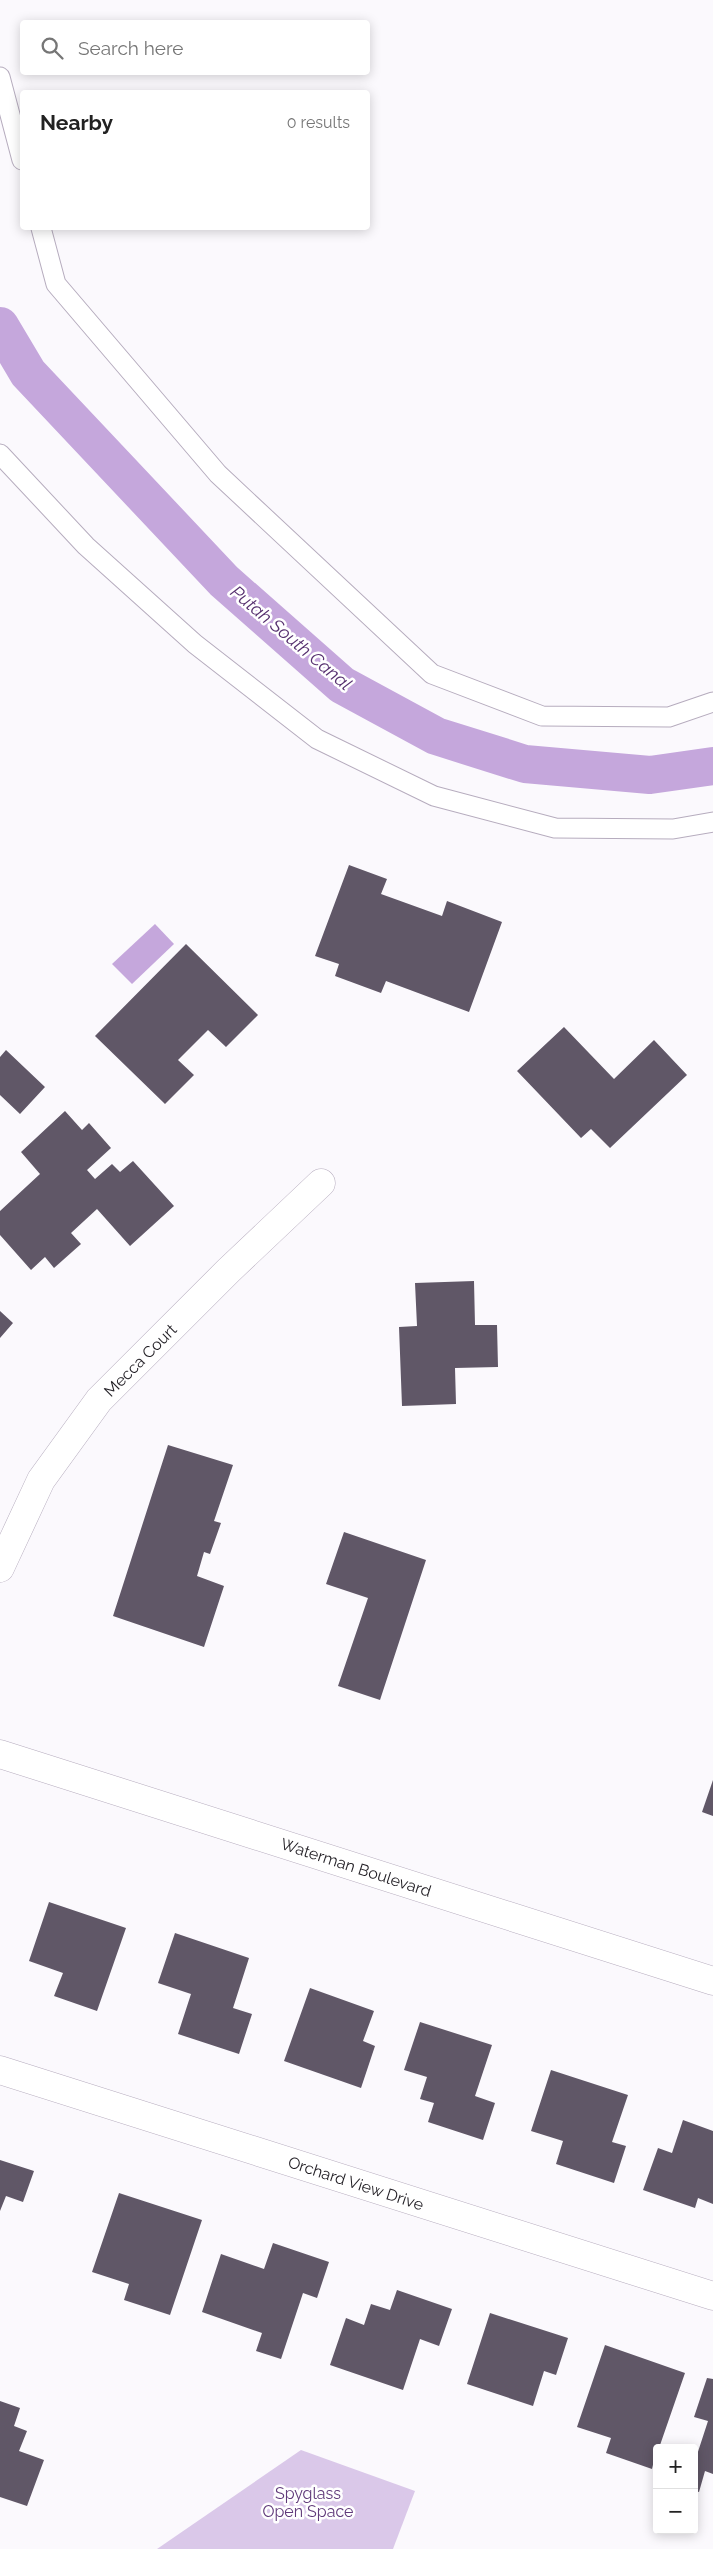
<!DOCTYPE html>
<html lang="en">
<head>
<meta charset="utf-8">
<style>
	body { margin:0; font-family:Raleway,sans-serif; background:#f6f6f6; color:#222 }
	.controls { position:absolute; right:15px; bottom:15px; display:grid; overflow:hidden; border-radius:5px; box-shadow:0 2px 12px #0003 }
	.controls button { width:45px; height:45px; display:grid; place-items:center; padding:0; border:0; border-bottom:1px solid #e0e0e0; background:#fff; color:#222; font:25px sans-serif }
	.list { margin:0; padding:0; list-style:none }
	h2 { display:flex; justify-content:space-between; align-items:center; height:65px; margin:0; padding:0 20px; font-size:21px }
	h2 small { font-size:16px; font-weight:400; color:#767676 }
	.icon { flex:none; width:28px; height:28px; fill:none; stroke:currentColor; stroke-width:2; stroke-linecap:round; stroke-linejoin:round }
	.map { position:relative; flex:none; width:713px; height:2549px; overflow:hidden }
	.search { position:absolute; background:#fff; box-shadow:0 2px 12px #0003; left:20px; top:20px; width:350px; height:55px; display:flex; align-items:center; gap:12px; box-sizing:border-box; padding:0 18px; border-radius:5px; color:#767676; font-size:19px }
	.panel { position:absolute; background:#fff; box-shadow:0 2px 12px #0003; left:20px; top:90px; width:350px; height:140px; border-radius:5px }
	.map>svg:first-child { display:block }
</style>
</head>
<body>
<div class="map">
<svg width="713" height="2549" viewBox="0 0 713 2549">
	<rect width="100%" height="100%" fill="#fbf9fd"/>
	<path fill="#dac8e9" d="M301,2450l114,41 -22,58h-236z"/>
	<path fill="#c5a7dc" d="M155,924l19,20 -42,40 -20,-20z"/>
	<g fill="none" stroke-linecap="round" stroke-linejoin="round">
		<path stroke="#c5a7dc" stroke-width="38" d="M0,326l28,47 196,208 118,104 94,51 89,28 125,11 63,-9"/>
	</g>
	<path fill="#605767" d="M349,865l38,14 -6,15 61,22 5,-15 55,21 -33,90 -83,-31 -5,12 -46,-17 4,-12 -24,-8z
		M186,944l72,71 -32,32 -18,-17 -30,30 16,15 -29,29 -70,-68z
		M564,1027l50,52 40,-39 33,35 -77,73 -19,-19 -10,9 -64,-67z
		M6,1050l39,37 -25,27 -20,-19v-38z
		M65,1111l17,19 7,-7 22,25 -24,22 8,9 17,-15 8,8 13,-11 41,45 -44,40 -33,-37 -26,24 10,11 -27,24 -9,-11 -14,13 -31,-35v-24l40,-37 -19,-22z
		M474,1281l1,44h22l1,42 -43,1 1,36 -54,2 -3,-79 18,-1 -2,-43z
		M0,1311l13,12 -13,15z
		M168,1445l65,20 -19,56 7,2 -11,31 -6,-2 -7,24 27,10 -20,61 -91,-31z
		M344,1532l82,28 -46,140 -42,-14 30,-88 -42,-14z
		M713,1780v36l-11,-4z
		M49,1902l77,26 -29,83 -43,-15 9,-23 -34,-12z
		M175,1933l74,25 -16,50 19,6 -13,40 -61,-20 13,-40 -33,-11z
		M310,1988l64,23 -11,30 12,5 -14,42 -77,-27z
		M420,2022l72,23 -17,51 20,7 -12,37 -55,-18 6,-19 -14,-4 7,-22 -23,-7z
		M551,2070l77,25 -16,47 14,4 -12,37 -58,-19 7,-23 -32,-10z
		M683,2120l30,11v73l-15,-6 -3,10 -52,-18 15,-42 14,5z
		M0,2160l34,11 -11,31 -17,-6 -6,15z
		M119,2193l83,27 -32,95 -46,-15 5,-16 -37,-12z
		M273,2243l56,19 -12,36 -14,-5 -22,66 -25,-8 6,-18 -60,-21 19,-58 43,15z
		M397,2290l55,19 -13,37 -19,-7 -17,51 -73,-25 16,-47 18,7 7,-21 19,6z
		M490,2313l78,25 -12,37 -12,-4 -11,35 -66,-22z
		M605,2345l80,28 -26,75h-2l-5,21 -46,-16 5,-15 -34,-11z
		M707,2378l6,1v95l-8,-3 -6,21 -5,-1v-27l14,-43 -14,-4z
		M0,2401l20,7 -6,18 13,5 -8,20 25,9 -17,46 -27,-9z"/>
	<g fill="none" stroke-linecap="round" stroke-linejoin="round">
		<defs>
			<path id="service" d="M0,77l22,83
				M41,228l15,56 162,190 214,200 110,42 127,1 44,-15
				M0,454l86,92 109,98 122,95 117,57 121,32 118,1 40,-7"/>
			<path id="minor" d="M0,1568l41,-88 58,-80 129,-129 93,-88
				M0,2070l713,226"/>
			<path id="secondary" d="M0,1754l713,227"/>
		</defs>
		<use href="#service" stroke="#b6acbe" stroke-width="21"/>
		<use href="#minor" stroke="#b6acbe" stroke-width="29"/>
		<use href="#secondary" stroke="#b6acbe" stroke-width="29"/>
		<use href="#service" stroke="#fff" stroke-width="19"/>
		<use href="#minor" stroke="#fff" stroke-width="28"/>
		<use href="#secondary" stroke="#fff" stroke-width="28"/>
	</g>
	<g text-anchor="middle" stroke-width="5" stroke-linejoin="round" paint-order="stroke">
		<g font-size="16" fill="#201d23" stroke="#fff">
			<text transform="translate(140 1360) rotate(-45)" y="6">Mecca Court</text>
			<text transform="translate(356 1867) rotate(18)" y="6">Waterman Boulevard</text>
			<text transform="translate(356 2183) rotate(18)" y="6">Orchard View Drive</text>
		</g>
		<g font-size="16" fill="#603a7a" stroke="#fff">
			<text x="308" y="2499">Spyglass<tspan x="308" dy="18">Open Space</tspan></text>
		</g>
		<g font-size="18" font-style="italic" fill="#56306f" stroke="#fff">
			<text transform="translate(291 638) rotate(40)" y="6">Putah South Canal</text>
		</g>
	</g>
</svg>
<div class="controls">
<button>+</button>
<button>−</button>
</div>
<div class="search"><svg class="icon" aria-label="search" viewBox="0 0 24 24"><circle cx="10" cy="10" r="6"/><path d="M15 15l6 6"/></svg>Search here</div>
<section class="panel">
<h2>Nearby<small>0 results</small></h2>
<ul class="list">
</ul>
</section>
</div>
</body>
</html>
